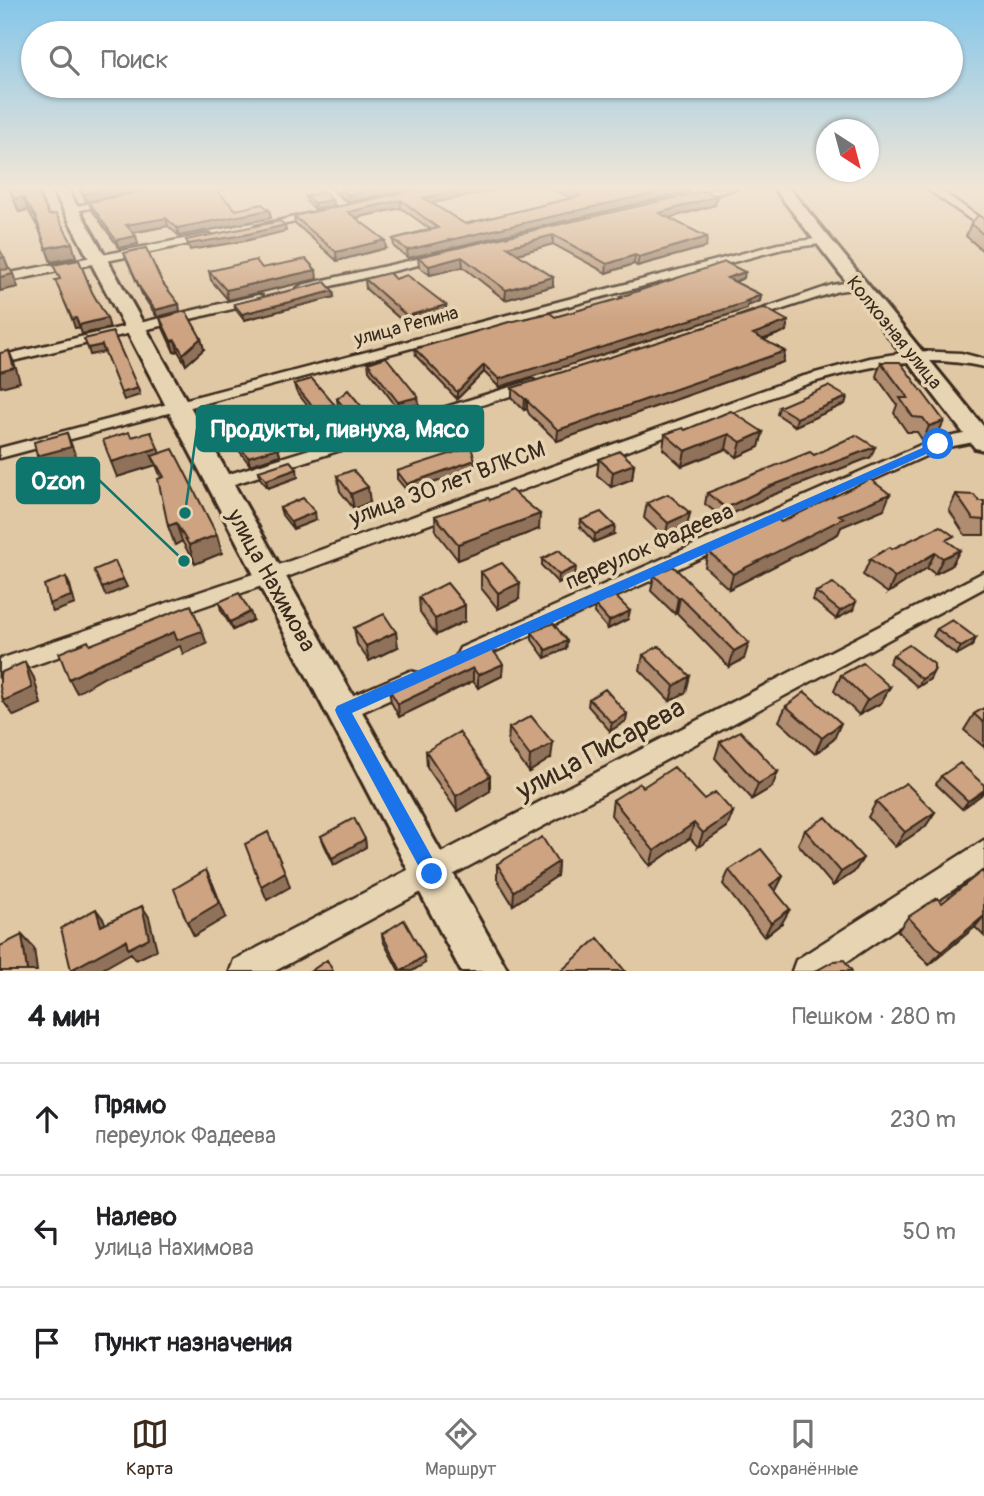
<!DOCTYPE html>
<html lang="ru">
<head>
<meta charset="utf-8">
<style>
	body { margin:0; font-family:Pangolin,sans-serif; background:#f6f6f6; color:#202124 }
	.compass { position:absolute; left:816px; top:119px; width:63px; height:63px; border-radius:50%; background:#fff; box-shadow:0 2px 5px #0004; rotate:144deg }
	.stop { position:absolute; width:21px; height:21px; margin:-16px; border:5px solid #1a73e8; border-radius:50%; background:#fff }
	.stop.end { background:#1a73e8; border-color:#fff; box-shadow:0 2px 7px #0008 }
	.list { margin:0; padding:0; list-style:none }
	h2 { display:flex; justify-content:space-between; align-items:center; height:91px; margin:0; padding:0 28px; font-size:30px }
	h2 small { font-size:23px; font-weight:400; color:#757577 }
	.list li { display:grid; grid-template-columns:46px 1fr auto; gap:21px; align-items:center; box-sizing:border-box; height:112px; padding:0 28px; border-top:2px solid #e0e0e0 }
	.list b { display:block; font-size:26px; white-space:nowrap }
	.list p { margin:0; font-size:23px; white-space:nowrap; color:#757577 }
	.list em { font-size:23px; font-style:normal; color:#757577 }
	.icon { flex:none; width:38px; height:38px; fill:none; stroke:currentColor; stroke-width:2; stroke-linecap:round; stroke-linejoin:round }
	.map { position:relative; flex:none; width:984px; height:971px; overflow:hidden }
	.search { position:absolute; background:#fff; box-shadow:0 2px 5px #0004; left:21px; right:21px; top:21px; height:77px; display:flex; align-items:center; gap:18px; box-sizing:border-box; padding:0 24px; border-radius:38px; color:#757577; font-size:26px }
	.sheet { height:427px; background:#fff }
	nav { display:flex; justify-content:space-around; align-items:center; box-sizing:border-box; height:98px; border-top:2px solid #e0e0e0; background:#fff; font-size:19px; color:#757577 }
	nav a { display:grid; justify-items:center; gap:4px }
	nav .on { color:#3b2a1e }
	.map>svg:first-child { display:block }
</style>
</head>
<body>
<div class="map">
<svg width="984" height="971" viewBox="0 0 984 971">
	<rect width="100%" height="100%" fill="#e1c8a5"/>
	<filter id="ink" filterUnits="userSpaceOnUse"><feTurbulence type="fractalNoise" baseFrequency=".0143" numOctaves="2"/><feDisplacementMap in="SourceGraphic" scale="14" xChannelSelector="R" yChannelSelector="G"/><feConvolveMatrix kernelMatrix="1 2 1 2 8 2 1 2 1" color-interpolation-filters="sRGB"/></filter>
	<g filter="url(#ink)">
		<g fill="none" stroke-linecap="round" stroke-linejoin="round">
			<defs>
				<path id="street" d="M318,188h11l23,21 -9,2z
					M719,188h18l-49,14 -5,-3z
					M926,188h12l46,33v8z
					M111,198l4,1v4l-45,9 -5,-3z
					M316,212l5,3 -1,2 -59,12 -5,-3z
					M209,234l6,3 -2,2 -213,44v-8z
					M823,238l6,3 -2,2 -45,6 -782,209v-10l778,-204z
					M439,254l4,1v4l-141,34 -6,-4 6,-4z
					M857,281l4,1v6l-23,3 -92,30 -7,-4 93,-32z
					M258,295l4,1v6l-262,62v-8z
					M915,351l46,2 23,6v8c-62,-14 -117,-1 -177,17l-531,197 -276,96v-18l262,-88 535,-193 73,-20z
					M533,380l7,4 -2,3 -313,100h-12l-3,-4 3,-4z
					M979,431l5,1v8l-41,8 -467,212 -8,3 -8,-3 -3,-6 3,-6 472,-208z
					M984,572v16l-709,383h-45l4,-11z
					M410,671l8,2 3,7 -3,7 -67,30 -8,3 -8,-3 -4,-7 4,-7z
					M984,840v29l-151,102h-41l4,-11z"/>
				<path id="secondary" d="M52,188h15l441,783h-47z
					M774,188h15l195,239v23l-9,-2z"/>
			</defs>
			<use href="#street" stroke="#3b2a1e" stroke-width="5"/>
			<use href="#secondary" stroke="#3b2a1e" stroke-width="6"/>
			<use href="#street" fill="#e6d4b2" fill-rule="evenodd"/>
			<use href="#secondary" fill="#e6d4b2" fill-rule="evenodd"/>
		</g>
		<path fill="#b08c6f" stroke="#3b2a1e" stroke-width="2" d="M9,188h27l13,27 27,42 -25,5 -12,-33 -11,-19 -9,2z
			M78,188h72l-63,14z
			M228,188l-12,3 20,19h33l2,8 -92,18 -11,-10 -35,7 5,11 -19,4 -27,-38 -3,-8z
			M339,188h76l-66,14 -9,-7z
			M424,188l8,15 33,21 106,-26 -20,-10h137v4l-280,66 -14,-11 -1,-8 37,-10 -29,-21 -45,10 30,30 -49,13 -42,-38 -1,-7z
			M306,196l26,4 1,5 -18,4 -8,-7z
			M717,196l-2,9 -45,13 36,29 -69,19 -3,-2 -28,9 -53,-29 -36,10 36,32 -48,14 -42,-33 -33,8 -11,-8 -1,-10z
			M984,219v33l-18,-16 5,-12z
			M124,253l38,29 18,29 -23,6 -15,-23z
			M262,268l55,11 -89,21 -17,-20 -2,-9z
			M744,278l-10,4 27,13 -1,6 -13,5v3l-248,78 -15,-15 -27,27 -41,-43 -1,-7 140,-32 65,-18v-2z
			M365,279l81,36 -38,11 -42,-37z
			M333,291l1,6 -90,23 -8,-10 -2,-6z
			M160,318l44,31 -18,16 -8,-14 -4,1 -11,-24z
			M786,331l-23,9 22,11 -2,11 -226,79 -28,-27 -2,-5 -3,1 -12,-12v-10z
			M881,362l56,74 -14,5 -6,-9h-10l-13,-19 3,-8 -21,-29z
			M368,363l51,41 -20,6 -30,-40z
			M294,384l40,20 1,7 -18,7 -21,-27z
			M847,397l-2,7 -50,22 -18,-12 2,-7z
			M337,399l35,20 1,7 -15,5 -20,-25z
			M420,420l27,12 -19,6 -8,-11z
			M685,430l78,2 -4,15 -22,10 -11,-8 -44,17 -19,-17 2,-15z
			M386,435l1,8 -15,6 -4,-5 -1,-8z
			M131,437l28,16 63,100 -27,11 -13,-23 -7,4 -14,-67 -5,-13 -39,12z
			M236,442l42,6 2,7 -30,10 -12,-16z
			M814,455l57,2 -106,41 -42,20 -18,-14 2,-11z
			M599,459l35,5 -2,15 -21,8 -14,-12z
			M475,468l-67,24 -11,-13v-8z
			M259,471l39,6 -30,11 -8,-10z
			M337,476l33,26 -16,7 -14,-18z
			M956,494l23,7h5v34h-19l-16,-25z
			M490,500l49,29 -81,31 -22,-28 -1,-16z
			M647,503l43,10 -4,16 -21,9 -21,-20z
			M280,508l36,12 -23,9 -11,-14z
			M884,509l-43,18 -3,7 -109,55 -24,-22 3,-16 73,-29z
			M581,520l33,14 -20,8 -14,-15z
			M950,543l10,7 -9,16 -16,8 -8,-6 -39,25 -25,-18 7,-16 22,-10z
			M542,559l33,16 -17,8 -16,-17z
			M673,566l71,93 -15,8 -52,-54 -2,1 -24,-23 3,-16z
			M481,572l38,27 -21,10 -17,-21z
			M816,592l37,18 -17,9 -23,-19z
			M419,597l46,8v16l-29,14 -16,-23z
			M219,602l31,10 3,8 -20,10 -12,-20z
			M595,605l33,14 -20,10 -14,-16z
			M354,628l44,19 -29,14 -12,-17z
			M937,629l39,9 -4,8 -16,9 -23,-19z
			M532,632l35,9 -1,8 -21,9 -13,-18z
			M489,645l13,31 -24,12 -5,-7 -74,36 -8,-15 -2,-13z
			M643,655l43,37 -16,9 -30,-31z
			M893,655l37,24 -12,8 -29,-24z
			M841,675l49,12 -9,16 -22,12 -25,-24z
			M589,699l38,15 -1,7 -16,10 -22,-25z
			M786,706l48,33 -19,15 -36,-33z
			M984,708v39l-20,-17 10,-16z
			M509,728l42,30 -22,14 -21,-28z
			M720,742l52,45 -20,12 -37,-41z
			M426,751l64,40 -33,20 -30,-44z
			M941,776l43,9v7l-3,3 -19,14 -26,-25z
			M643,787l61,12 29,13 -6,15 -29,20 -8,-9 -40,28 -39,-51 2,-15z
			M876,802l59,10 -10,15 -30,20 -27,-30z
			M805,830l58,28 -9,14 -21,14 -35,-42z
			M321,836l44,3 1,8 -32,18 -10,-21z
			M558,862l-1,14 -44,29 -16,-26v-15z
			M729,870l54,6 -8,15 7,32 -18,14 -41,-53z
			M984,874v62l-9,-9 -46,38 -31,-34 10,-14 34,-14z
			M382,934l43,29 -13,8h-13l-16,-30z"/>
		<path fill="#90725a" stroke="#3b2a1e" stroke-width="2" d="M112,188h38l-63,14 -3,-8z
			M380,188h35l-66,14 -1,-7z
			M469,188h37l-83,17v-7z
			M675,188h13v4l-280,66 -1,-8z
			M717,196l-2,9 -57,16 1,-8z
			M23,197l5,13 -9,2 -5,-13z
			M332,200l1,5 -18,4 -1,-6z
			M401,200v8l-52,11 -1,-7z
			M269,210l2,8 -92,18 -2,-8z
			M166,218l2,8 -39,7 -3,-8z
			M285,225l1,6 -41,10 -55,9 -2,-6z
			M553,235v9l-46,13v-10z
			M136,236l2,8 -19,4 -3,-8z
			M707,237l-1,10 -69,19 2,-9z
			M385,240l1,8 -49,13 -1,-9z
			M72,243l4,14 -25,5 -5,-14z
			M635,255l-1,9 -28,9 1,-9z
			M4,257l5,13 -9,3v-15z
			M462,257l1,10 -33,8 -1,-9z
			M316,270l1,9 -89,21 -2,-10z
			M745,272l-1,6 -18,7 1,-7z
			M13,274l5,13 -18,4v-14z
			M553,277v9l-48,14 1,-10z
			M333,291l1,6 -90,23 -2,-6z
			M761,295l-1,6 -13,5v3l-248,78v-8l247,-78z
			M179,304l1,7 -23,6 -2,-7z
			M446,305v10l-38,11 -1,-10z
			M76,318l4,9 -5,1 -3,-9z
			M107,318l3,10 -28,6 -3,-9z
			M788,321l-2,10 -36,13 3,-10z
			M201,338l3,11 -18,16 -3,-11z
			M175,340l3,11 -4,1 -3,-11z
			M102,345l2,7 -14,3 -2,-7z
			M9,351l6,14 5,17 -19,5 -1,-3v-12z
			M785,351l-2,11 -226,79 1,-11z
			M484,365v7l-27,27v-7z
			M138,388l2,7 -16,5 -3,-7z
			M418,397l1,7 -20,6 -1,-8z
			M847,397l-2,7 -50,22 2,-8z
			M525,399h2v10l-3,1z
			M334,404l1,7 -18,7 -1,-7z
			M372,419l1,7 -15,5 -1,-8z
			M944,421l-7,15 -14,5 6,-15z
			M446,425l1,7 -19,6v-8z
			M763,432l-4,15 -22,10 4,-15z
			M67,433l11,29 -34,10 -7,-16z
			M729,434l-3,15 -44,17 3,-15z
			M386,435l1,8 -15,6 -1,-8z
			M875,447l-4,10 -106,41 -42,20 3,-10 42,-21z
			M158,448l5,15 -11,-7 4,9 -39,12 -6,-15z
			M278,448l2,7 -30,10 -2,-8z
			M475,460v8l-67,24 -1,-8z
			M634,464l-2,15 -21,8 2,-15z
			M297,469l1,8 -30,11 -2,-8z
			M368,487l2,15 -16,7 -3,-15z
			M890,494l-6,15 -43,18 -3,7 -109,55 4,-15 106,-59z
			M315,512l1,8 -23,9 -2,-7z
			M690,513l-4,16 -21,9 3,-15z
			M540,514l-1,15 -81,31v-16z
			M176,523l6,18 -7,4 -7,-19z
			M615,526l-1,8 -20,8 1,-8z
			M217,535l5,18 -27,11 -6,-19z
			M960,550l-9,16 -16,8 8,-16z
			M935,553l-8,15 -39,25 7,-16z
			M576,567l-1,8 -17,8 1,-8z
			M66,577l4,8 5,19 -22,8 -4,-8z
			M123,579l4,8 -21,9 -4,-8z
			M520,583l-1,16 -21,10v-16z
			M680,597l-3,16 -2,1 3,-16z
			M856,602l-3,8 -17,9 4,-8z
			M465,605v16l-29,14 -1,-16z
			M630,611l-2,8 -20,10 1,-8z
			M250,612l3,8 -20,10 -3,-8z
			M202,631l5,13 -24,10 -3,-8 -75,31 -28,16 -8,-14 29,-15 76,-32z
			M396,632l2,15 -29,14 -3,-15z
			M976,638l-4,8 -16,9 5,-8z
			M567,641l-1,8 -21,9 1,-8z
			M749,643l-5,16 -15,8 5,-16z
			M25,662l9,16 7,26 -27,12 -11,-15z
			M503,664l-1,12 -24,12v-13z
			M473,668v13l-74,36 -1,-13z
			M934,671l-4,8 -12,8 4,-8z
			M690,676l-4,16 -16,9 4,-15z
			M890,687l-9,16 -22,12 8,-15z
			M627,714l-1,7 -16,10 2,-8z
			M841,723l-7,16 -19,15 7,-16z
			M553,743l-2,15 -22,14 1,-16z
			M778,772l-6,15 -20,12 6,-15z
			M490,776v15l-33,20 -1,-15z
			M984,790l-3,5 -19,14 6,-8z
			M733,812l-6,15 -29,20 5,-14z
			M935,812l-10,15 -30,20 10,-15z
			M694,823l-4,15 -40,28 4,-15z
			M365,839l1,8 -32,18 -2,-7z
			M863,858l-9,14 -21,14 8,-14z
			M558,862l-1,14 -44,29 1,-14z
			M206,870l7,14 13,33 -32,19 -7,-14z
			M285,872l5,15 -23,13 -6,-14z
			M783,876l-7,14 -13,9 7,-14z
			M142,906l7,11 8,33 -21,10 -5,-7 -32,18h-27z
			M96,909l8,11 5,18 -8,-12z
			M790,909l-8,14 -18,14 7,-14z
			M984,916l-9,11 -46,38 12,-13z
			M22,935l12,13 3,23h-10z
			M424,956l1,7 -13,8h-10z"/>
		<path fill="#cda381" stroke="#3b2a1e" stroke-width="2" d="M10,188h26l13,27 7,-1 16,29 -26,5 -10,-30 -13,-21 -9,2z
			M81,188h31l-28,6z
			M160,188h54l22,22 26,-6 7,6 -92,18 -11,-10 -40,7 10,11 -20,4 -27,-38z
			M341,188h39l-32,7z
			M424,188h45l-46,10 42,26 116,-28 -15,-8h109l-268,62 -14,-11 45,-11 -37,-28 -53,12 37,28 -49,12 -42,-36z
			M704,191l13,5 -58,17 48,24 -68,20 -4,-2 -28,9 -54,-29 -46,12 46,30 -47,13 -44,-33 -33,9 -11,-9z
			M324,192l8,8 -18,3 -8,-7z
			M978,215l6,4v16l-13,-11z
			M280,221l5,4 -41,10 -56,9 -2,-4z
			M146,248l16,34 17,22 -24,6 -15,-22 -16,-35z
			M0,250l4,7 -4,1z
			M306,259l10,11 -90,20 -17,-19 47,-11 6,8z
			M79,260l13,32 15,26 -28,7 -3,-7 -4,1 -17,-39 5,-1 -7,-14z
			M725,262l20,10 -18,6 34,17 -15,6 2,1 -249,77 -15,-14 -27,27 -42,-43 94,-27 41,-9 5,4 67,-19 -2,-1z
			M10,269l3,5 -13,3v-7z
			M389,273l6,6 12,-4 39,30 -39,11 -42,-37z
			M325,282l8,9 -91,23 -8,-10z
			M765,308l23,13 -35,13 32,17 -227,79 -29,-27 -2,-4h-2l-13,-11z
			M186,311l15,27 -18,16 -8,-14 -4,1 -11,-23z
			M113,332l25,56 -17,5 -19,-48 -14,3 -4,-9z
			M9,351l5,17 -14,4v-19z
			M386,357l32,40 -20,5 -30,-39z
			M881,362h19l44,59 -15,5 -6,-8 -10,-1 -13,-19h8z
			M312,379l22,25 -18,7 -22,-27z
			M828,386l19,11 -50,21 -18,-11z
			M348,390l24,29 -15,4 -20,-24z
			M731,411l32,21 -22,10 -12,-8 -44,17 -20,-17 18,-6 2,2z
			M129,432l2,5 20,-5 7,16 -47,14 -8,-22z
			M264,432l14,16 -30,9 -12,-15z
			M67,433l4,14 -34,9 -3,-14z
			M856,435l19,12 -107,40 -42,21 -19,-15 103,-41 4,3z
			M471,447l4,13 -68,24 -10,-13z
			M173,449l44,86 -28,10 -13,-22 -8,3 -10,-47 6,-2 -12,-21z
			M620,451l14,13 -21,8 -14,-13z
			M290,461l7,8 -31,11 -7,-9z
			M353,470l15,17 -17,7 -14,-18z
			M870,479l20,15 -51,21 5,3 -111,56 -25,-23 68,-33 5,4z
			M511,490l29,24 -82,30 -23,-28 53,-18 2,2z
			M668,494l22,19 -22,10 -21,-20z
			M956,494l18,1 5,6h5v19l-11,-1z
			M303,498l12,14 -24,10 -11,-14z
			M601,512l14,14 -20,8 -14,-14z
			M940,526l14,10 -8,4 14,10 -17,8 -8,-5 -40,24 -25,-18 20,-12 2,2z
			M559,550l17,17 -17,8 -17,-16z
			M115,561l8,18 -21,9 -8,-18z
			M502,563l18,20 -22,10 -17,-21z
			M673,566l76,77 -15,8 -54,-54 -2,1 -24,-23z
			M66,577l5,19 -22,8 -5,-19z
			M447,583l18,22 -30,14 -16,-22z
			M833,583l23,19 -16,9 -24,-19z
			M239,593l11,19 -20,10 -11,-20z
			M615,596l15,15 -21,10 -14,-16z
			M191,605l11,26 -25,9 -3,-8 -76,32 -29,15 -10,-26 29,-12 2,4z
			M384,614l12,18 -30,14 -12,-18z
			M952,620l24,18 -15,9 -24,-18z
			M553,623l14,18 -21,9 -14,-18z
			M489,645l14,19 -25,11 -5,-7 -75,36 -9,-15z
			M909,645l25,19v7l-12,8 -29,-24z
			M659,646l31,30 -16,10 -31,-31z
			M25,662l7,26 -29,13 -3,-14v-14z
			M863,663l27,24 -23,13 -26,-25z
			M605,689l22,25 -15,9 -23,-24z
			M805,692l36,31 -19,15 -36,-32z
			M984,708v15l-10,-9z
			M531,716l22,27 -23,13 -21,-28z
			M740,731l38,41 -20,12 -38,-42z
			M459,732l31,44 -34,20 -30,-45z
			M960,763l24,22v5l-16,11 -27,-25z
			M674,767l30,32 11,-7 18,20 -30,21 -9,-10 -40,28 -41,-51 27,-17 3,4z
			M906,783l29,29 -30,20 -29,-30z
			M826,817l37,41 -22,14 -36,-42z
			M354,818l11,21 -33,19 -11,-22z
			M268,832l17,40 -24,14 -16,-42z
			M542,837l16,25 -44,29 -17,-27z
			M761,849l22,27 -13,9 20,24 -19,14 -42,-53z
			M206,870l13,33 -32,19 -13,-33z
			M982,871l2,3v42l-43,36 -33,-35 29,-19 5,5z
			M142,906l7,32 -21,11 -2,-9 -55,30 -10,-42 35,-19 5,17z
			M404,920l20,36 -23,15 -19,-37z
			M22,935l5,36h-27v-25z
			M598,938l27,33h-64z
			M327,960l6,11h-22z
			M844,960l8,11h-36l18,-10z"/>
	</g>
	<linearGradient id="sky" x2="0" y2="1"><stop stop-color="#85c6ea"/><stop offset="0.58" stop-color="#f2e6d6"/><stop offset="1" stop-color="#f2e6d6" stop-opacity="0"/></linearGradient>
	<rect width="984" height="324" fill="url(#sky)"/>
	<path fill="#1a73e8" d="M938,441l6,3 -2,3 -590,266 86,155 3,6 -3,6 -6,3 -6,-3 -89,-165 -2,-5 2,-4z"/>
	<g text-anchor="middle" stroke-width="7" stroke-linejoin="round" paint-order="stroke">
		<g font-size="19" fill="#3b2a1e" stroke="#e6d4b2">
			<text transform="translate(406 325) rotate(-15)" y="7">улица Репина</text>
			<text transform="translate(895 332) rotate(51)" y="7">Колхозная улица</text>
		</g>
		<g font-size="23" fill="#3b2a1e" stroke="#e6d4b2">
			<text transform="translate(447 483) rotate(-20)" y="8">улица 30 лет ВЛКСМ</text>
			<text transform="translate(649 546) rotate(-24)" y="8">переулок Фадеева</text>
			<text transform="translate(272 580) rotate(61)" y="8">улица Нахимова</text>
		</g>
		<g font-size="28" fill="#3b2a1e" stroke="#e6d4b2">
			<text transform="translate(600 748) rotate(-28)" y="10">улица Писарева</text>
		</g>
	</g>
	<path fill="none" stroke="#0f766e" stroke-width="2.5" d="M185 513L197 429M184 561L99 480"/>
	<g fill="#0f766e" stroke="#e6d4b2" stroke-width="2.5">
		<circle cx="185" cy="513" r="7"/>
		<circle cx="184" cy="561" r="7"/>
	</g>
	<g fill="#0f766e" stroke="#0f766e" stroke-width="2.5">
		<rect x="197" y="406" width="286" height="45" rx="7"/>
		<rect x="17" y="458" width="82" height="45" rx="7"/>
	</g>
	<g font-size="24" text-anchor="middle" font-weight="bold" fill="#fff">
		<text x="340" y="437">Продукты, пивнуха, Мясо</text>
		<text x="58" y="489">Ozon</text>
	</g>
</svg>
<svg class="compass" viewBox="-18 -18 36 36"><path d="M0-13l5 13h-10z" fill="#e53935"/><path d="M0 13l5-13h-10z" fill="#757577"/></svg>
<div class="stop" style="left:938px;top:444px"></div>
<div class="stop end" style="left:432px;top:874px"></div>
<div class="search"><svg class="icon" aria-label="search" viewBox="0 0 24 24"><circle cx="10" cy="10" r="6"/><path d="M15 15l6 6"/></svg>Поиск</div>
</div>
<section class="sheet">
<h2>4 мин<small>Пешком · 280 m</small></h2>
<ul class="list">
<li><svg class="icon" aria-label="ahead" viewBox="0 0 24 24"><path d="M12 20V5M6 11l6-6 6 6"/></svg><div><b>Прямо</b><p>переулок Фадеева</p></div><em>230 m</em></li>
<li><svg class="icon" aria-label="left" viewBox="0 0 24 24"><path d="M17 20v-9H6M10 6l-5 5 5 5"/></svg><div><b>Налево</b><p>улица Нахимова</p></div><em>50 m</em></li>
<li><svg class="icon" aria-label="arrive" viewBox="0 0 24 24"><path d="M6 21V4h12l-3 4 3 4H6"/></svg><div><b>Пункт назначения</b></div></li>
</ul>
</section>
<nav>
<a class="on"><svg class="icon" aria-label="map" viewBox="0 0 24 24"><path d="M3 6l6-2 6 2 6-2v14l-6 2-6-2-6 2zM9 4v14M15 6v14"/></svg>Карта</a>
<a><svg class="icon" aria-label="directions" viewBox="0 0 24 24"><path d="M12 3l9 9-9 9-9-9zM9 14v-3h6M13 9l2 2-2 2"/></svg>Маршрут</a>
<a><svg class="icon" aria-label="saved" viewBox="0 0 24 24"><path d="M7 4h10v16l-5-4-5 4z"/></svg>Сохранённые</a>
</nav>
</body>
</html>
